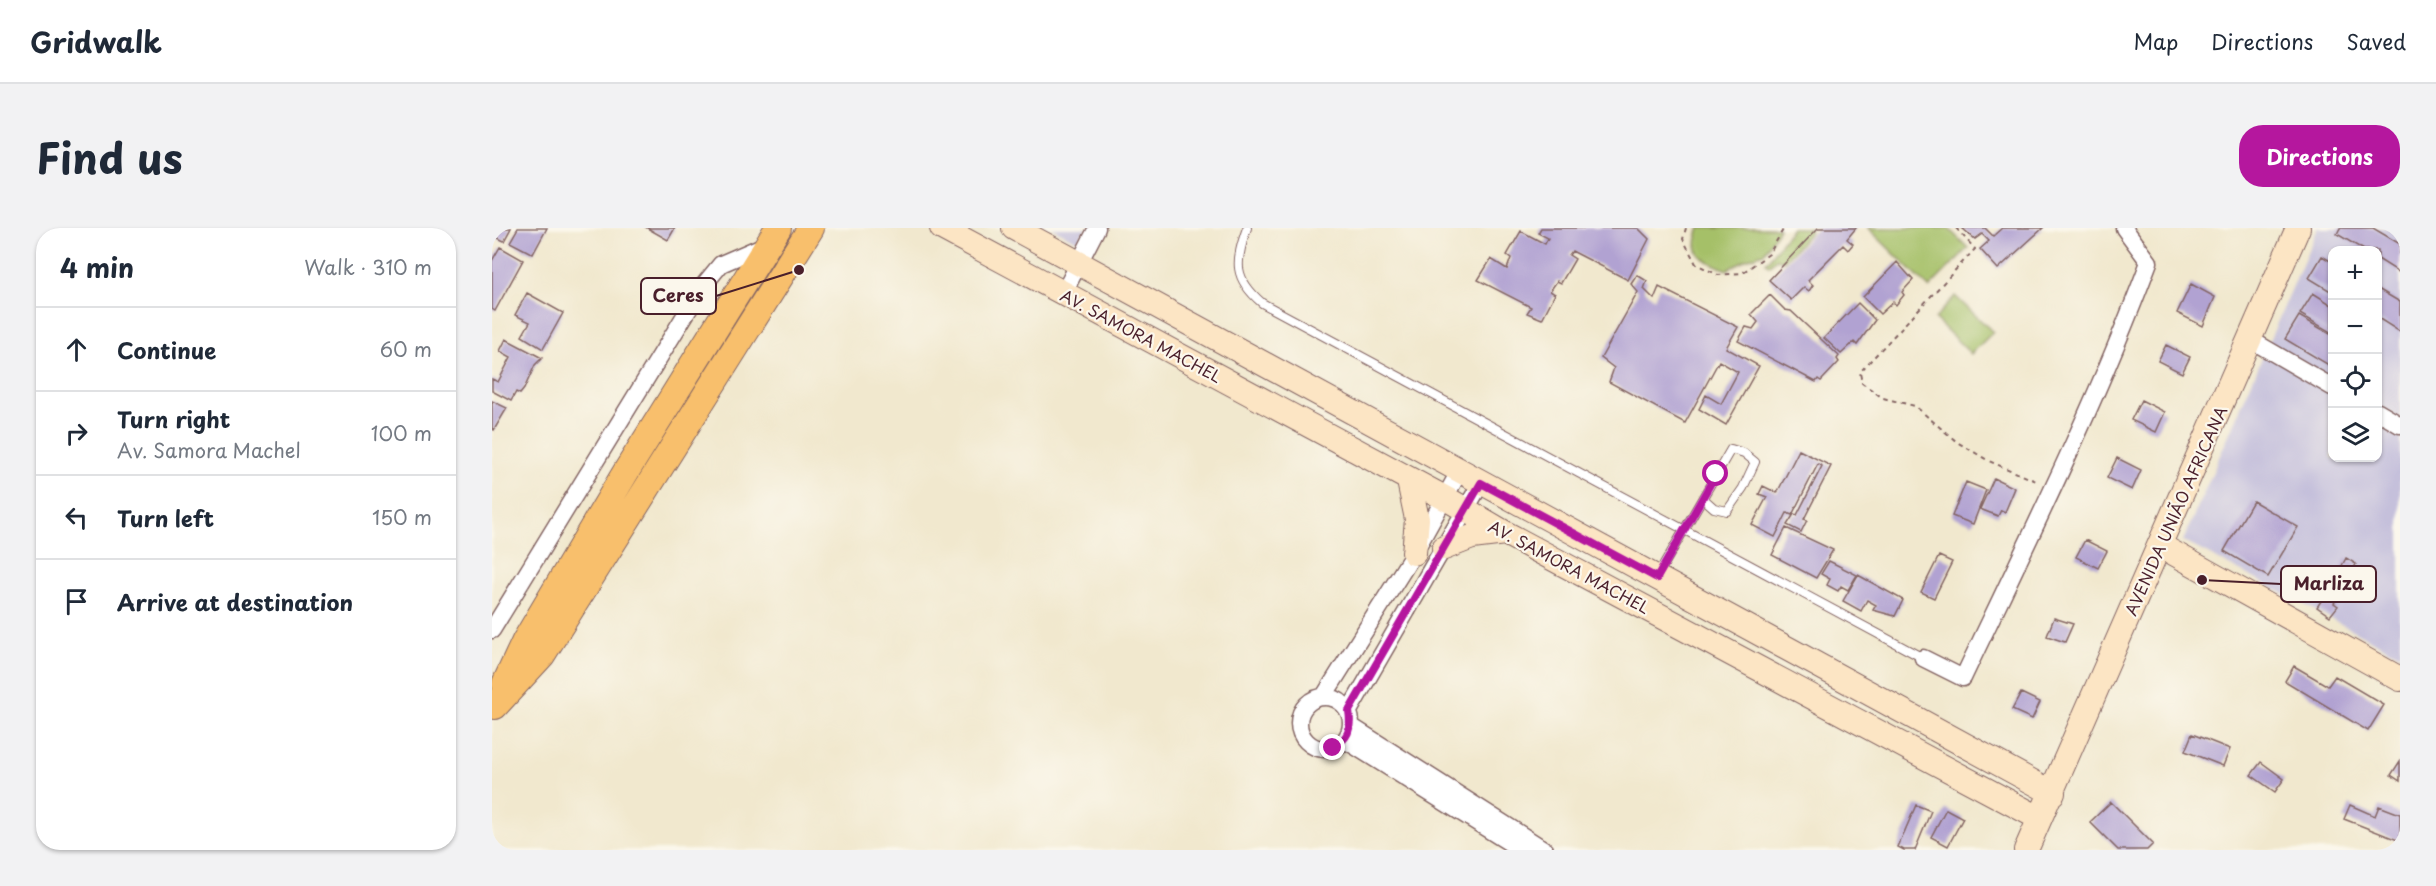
<!DOCTYPE html>
<html lang="en">
<head>
<meta charset="utf-8">
<style>
	body { margin:0; font-family:"Playpen Sans",sans-serif; background:#f2f2f3; color:#1f2937 }
	.controls { position:absolute; right:18px; top:18px; display:grid; overflow:hidden; border-radius:12px; box-shadow:0 2px 4px #0004 }
	.controls button { width:54px; height:54px; display:grid; place-items:center; padding:0; border:0; border-bottom:2px solid #e0e1e3; background:#fff; color:#1f2937; font:30px sans-serif }
	.stop { position:absolute; width:18px; height:18px; margin:-14px; border:4px solid #b5179e; border-radius:50%; background:#fff }
	.stop.end { background:#b5179e; border-color:#fff; box-shadow:0 2px 6px #0008 }
	.list { margin:0; padding:0; list-style:none }
	h2 { display:flex; justify-content:space-between; align-items:center; height:78px; margin:0; padding:0 24px; font-size:26px }
	h2 small { font-size:20px; font-weight:400; color:#747a83 }
	.list li { display:grid; grid-template-columns:39px 1fr auto; gap:18px; align-items:center; box-sizing:border-box; height:84px; padding:0 24px; border-top:2px solid #e0e1e3 }
	.list b { display:block; font-size:22px; white-space:nowrap }
	.list p { margin:0; font-size:20px; white-space:nowrap; color:#747a83 }
	.list em { font-size:20px; font-style:normal; color:#747a83 }
	.icon { flex:none; width:33px; height:33px; fill:none; stroke:currentColor; stroke-width:2; stroke-linecap:round; stroke-linejoin:round }
	.map { position:relative; flex:none; width:1908px; height:622px; overflow:hidden; border-radius:24px }
	header { display:flex; align-items:center; gap:36px; box-sizing:border-box; height:84px; padding:0 30px; background:#fff; border-bottom:2px solid #e0e1e3 }
	header strong { font-size:28px }
	nav { display:flex; gap:33px; margin-inline-start:auto; font-size:21px }
	.intro { display:flex; align-items:center; justify-content:space-between; box-sizing:border-box; height:144px; padding:0 36px }
	h1 { margin:0; font-size:42px }
	.button { padding:15px 27px; border-radius:24px; background:#b5179e; color:#fff; font-size:21px; font-weight:700 }
	main { display:flex; gap:36px; padding:0 36px }
	aside { flex:1; background:#fff; border-radius:24px; box-shadow:0 2px 4px #0004 }
	.map>svg:first-child { display:block }
</style>
</head>
<body>
<header>
<strong>Gridwalk</strong>
<nav><a>Map</a><a>Directions</a><a>Saved</a></nav>
</header>
<div class="intro"><h1>Find us</h1><a class="button">Directions</a></div>
<main>
<aside>
<h2>4 min<small>Walk · 310 m</small></h2>
<ul class="list">
<li><svg class="icon" aria-label="ahead" viewBox="0 0 24 24"><path d="M12 20V5M6 11l6-6 6 6"/></svg><div><b>Continue</b></div><em>60 m</em></li>
<li><svg class="icon" aria-label="right" viewBox="0 0 24 24"><path d="M7 20v-9h11M14 6l5 5-5 5"/></svg><div><b>Turn right</b><p>Av. Samora Machel</p></div><em>100 m</em></li>
<li><svg class="icon" aria-label="left" viewBox="0 0 24 24"><path d="M17 20v-9H6M10 6l-5 5 5 5"/></svg><div><b>Turn left</b></div><em>150 m</em></li>
<li><svg class="icon" aria-label="arrive" viewBox="0 0 24 24"><path d="M6 21V4h12l-3 4 3 4H6"/></svg><div><b>Arrive at destination</b></div></li>
</ul>
</aside>
<div class="map">
<svg width="1908" height="622" viewBox="0 0 1908 622">
	<rect width="100%" height="100%" fill="#fbf7ec"/>
	<filter id="ink" filterUnits="userSpaceOnUse"><feTurbulence type="fractalNoise" baseFrequency=".0167" numOctaves="2"/><feDisplacementMap in="SourceGraphic" scale="12" xChannelSelector="R" yChannelSelector="G"/><feConvolveMatrix kernelMatrix="1 2 1 2 8 2 1 2 1" color-interpolation-filters="sRGB"/></filter>
	<filter id="wash" filterUnits="userSpaceOnUse"><feTurbulence type="fractalNoise" baseFrequency=".008" numOctaves="4" result="noise"/><feDisplacementMap in="SourceGraphic" scale="24" xChannelSelector="R" yChannelSelector="G"/><feGaussianBlur stdDeviation="1.35" result="paint"/><feColorMatrix in="noise" values="0 0 0 0 0 0 0 0 0 0 0 0 0 0 0 0 0 1.4 0 .05"/><feComposite in="paint" operator="in"/></filter>
	<g filter="url(#wash)">
		<rect width="100%" height="100%" fill="#f1e8ce"/>
		<path fill="#c5c0db" fill-rule="evenodd" d="M560,0h34l-8,13z
			M1826,0h82v427l-217,-114zM1840,22h46v208h-46z"/>
		<path fill="#a5c067" stroke="#787049" stroke-width="1.5" d="M1208,0h79l-15,25 -18,6 -19,11c-22,-10 -39,-13 -27,-42z
			M1300,0h17l2,4 -27,29 -8,-2 -7,7 -3,-3z
			M1376,0h80l20,20 -39,40z
			M1463,68l38,36 -22,22 -36,-35z"/>
		<g id="blocks">
			<path fill="#b1a2d2" d="M0,0h19l-7,13 -12,-6z
				M26,0h29l-14,26 -23,-12z
				M155,0h28l-7,12z
				M1049,0h97l11,11 -21,41 -56,-29 -3,4 6,4 -14,24 -4,-2 -7,10 5,3 -13,25 -15,-6 4,-6 -53,-27 13,-21 16,10 4,-11 -4,-3 14,-24 24,13 3,-6 -10,-5z
				M1326,0h38l-9,11 6,5 -5,6 -5,-5 -35,35 5,5 -4,6 -5,-4 -13,13 -22,-20z
				M1470,0h23l8,8 9,-8h41l-45,41 -18,-20 9,-8 -7,-7 -7,5z
				M1848,0h33l27,16v29l-22,-14v-9h-14l-27,-16z
				M8,19l23,13 -28,51 -3,-2v-48z
				M1830,28l10,6v30l-23,-14z
				M1405,34l16,18 -11,12 2,3 -8,10 -3,-3 -13,12 -17,-17z
				M1145,47l10,6 -3,8 10,10 5,-12 79,40 -12,21 33,18 -33,59 -27,-16 7,-14 15,9 17,-32 -19,-11 -34,62 -76,-41 5,-14 -13,-10 37,-66 -7,-8z
				M1699,56l24,13 -12,29 -26,-13z
				M1886,61l22,13v30l-22,-14z
				M35,65l36,20 -20,36 -21,-13 8,-14 -15,-7z
				M1821,65l19,12v28l-32,-19z
				M1278,67l15,15 6,1 48,45 -2,3 2,3 -18,19 -3,-2 -2,3 -78,-41 8,-14 7,2 5,-7 -7,-8z
				M1366,75l17,17 -18,25 -3,-3 -13,12 -17,-16z
				M1807,88l33,19v32l-47,-28z
				M14,111l36,19 -7,7 -11,24 -4,5 -4,-2 -5,9 -19,-10v-12l6,3 13,-25 -11,-6z
				M1674,117l24,12 -8,16 -24,-12z
				M1649,172l24,12 -9,20 -25,-12z
				M0,173l15,7 -13,22 -2,-2z
				M1307,222l32,16 -27,53 3,1 -6,12 -14,-7 7,-11 3,1 25,-49 -4,-2 -26,51 -5,-2 -12,24 -23,-12 15,-28 -8,-3 4,-8 14,7z
				M1625,230l24,12 -9,20 -25,-12z
				M1502,250l21,10 -10,24 -4,-2 -3,6 -18,-7z
				M1474,254l20,8 -13,34 -21,-8z
				M1761,273l45,26 -30,50 -44,-26z
				M1294,300l47,22 -17,28 -44,-23z
				M1593,312l22,11 -9,17 -22,-11z
				M1447,328l13,6 -18,36 -13,-6z
				M1854,330l10,6 -11,23 -11,-6z
				M1337,333l28,14 -9,15 -7,-4 -3,5 -11,-6 3,-6 -9,-5z
				M1366,347l45,25 -8,16 -22,-6 3,-5 -9,-5 -6,11 -18,-10z
				M1837,361l10,7 -5,7 4,3 -8,10 -13,-9z
				M1562,390l19,6 -8,18 -18,-6z
				M1802,438l34,20 7,-10 49,29 -16,26 -83,-50z
				M1529,465l19,9 -8,17 -20,-9z
				M1700,506l38,15 -7,17 -38,-15z
				M1908,533v20l-9,-6z
				M1769,534l23,17 -9,13 -24,-17z
				M1619,574l42,42 -6,6h-29l-28,-28z
				M1424,577l15,6 -16,39h-11l-6,-3z
				M1858,577l25,11 4,-10 21,8v27l-56,-22z
				M1454,581l17,9 -15,28 -17,-9z"/>
		</g>
	</g>
	<g filter="url(#ink)">
		<use href="#blocks" fill-opacity="0" stroke="#846564" stroke-width="1.5"/>
		<g fill="none" stroke-linecap="round" stroke-linejoin="round">
			<defs>
				<path id="lane" d="M755,0c-12,34 -14,50 15,75l661,355
					M1166,347l73,-126 13,4 11,9 -12,26 -16,23 -13,-3 -10,-9"/>
				<path id="street" d="M571,66l34,-66
					M1759,112l81,47
					M1886,184l22,13
					M0,402l211,-344 18,-22 46,-20
					M1431,430l40,20c65,-137 133,-274 186,-416l-25,-34
					M832,468l90,-143 45,-81
					M807 495a26 26 0 1 1 52 0a26 26 0 1 1-52 0Z
					M857,483l132,-228
					M859,498l194,124
					M853,512l176,110"/>
				<path id="secondary" d="M450,0l512,275 51,30 534,285
					M522,0l1039,565
					M917,253l8,38 -3,34
					M1669,318l239,133
					M952,320l28,-11 33,-4
					M1534,622l272,-622"/>
				<path id="primary" d="M13,456l20,-43 102,-171 151,-242
					M3,478l47,-51 269,-427"/>
			</defs>
			<use href="#lane" stroke="#846564" stroke-width="10"/>
			<use href="#street" stroke="#846564" stroke-width="19"/>
			<use href="#secondary" stroke="#846564" stroke-width="26"/>
			<use href="#primary" stroke="#846564" stroke-width="28"/>
			<path stroke="#846564" stroke-width="2" stroke-dasharray="4.5 4.5" stroke-linecap="butt" d="M1194,0l-3,11 13,25 22,11 24,-2 27,-19 15,-26
				M1464,0l19,21 -115,123 2,11 21,15 32,8 42,36 32,19 47,20"/>
			<use href="#lane" stroke="#fff" stroke-width="8"/>
			<use href="#street" stroke="#fff" stroke-width="16"/>
			<use href="#secondary" stroke="#fce5c4" stroke-width="24"/>
			<use href="#primary" stroke="#f8bf6c" stroke-width="26"/>
		</g>
	</g>
	<g fill="none" stroke-linecap="round" stroke-linejoin="round" filter="url(#ink)">
		<path stroke="#b5179e" stroke-width="8" d="M841,520c15,-10 19,-18 16,-37l132,-228 176,95 59,-104"/>
	</g>
	<g text-anchor="middle" stroke-width="4.5" stroke-linejoin="round" paint-order="stroke">
		<g font-size="16" fill="#4a1f2b" stroke="#fbf7ec">
			<text transform="translate(649 108) rotate(28)" y="6">AV. SAMORA MACHEL</text>
			<text transform="translate(1684 283) rotate(-66)" y="6">AVENIDA UNIÃO AFRICANA</text>
			<text transform="translate(1077 339) rotate(28)" y="6">AV. SAMORA MACHEL</text>
		</g>
	</g>
	<path fill="none" stroke="#4a1f2b" stroke-width="2" d="M307 42L224 68M1710 352L1789 356"/>
	<g fill="#4a1f2b" stroke="#fbf7ec" stroke-width="2">
		<circle cx="307" cy="42" r="6"/>
		<circle cx="1710" cy="352" r="6"/>
	</g>
	<g fill="#fbf7ec" stroke="#4a1f2b" stroke-width="2">
		<rect x="149" y="50" width="75" height="36" rx="6"/>
		<rect x="1789" y="338" width="95" height="36" rx="6"/>
	</g>
	<g font-size="18" text-anchor="middle" font-weight="bold" fill="#4a1f2b">
		<text x="186" y="74">Ceres</text>
		<text x="1837" y="362">Marliza</text>
	</g>
</svg>
<div class="controls">
<button>+</button>
<button>−</button>
<button><svg class="icon" aria-label="locate" viewBox="0 0 24 24"><circle cx="12" cy="12" r="6"/><path d="M12 2v4M12 18v4M2 12h4M18 12h4"/></svg></button>
<button><svg class="icon" aria-label="layers" viewBox="0 0 24 24"><path d="M12 4l9 5-9 5-9-5zM3 14l9 5 9-5"/></svg></button>
</div>
<div class="stop" style="left:1224px;top:246px"></div>
<div class="stop end" style="left:841px;top:520px"></div>
</div>
</main>
</body>
</html>
